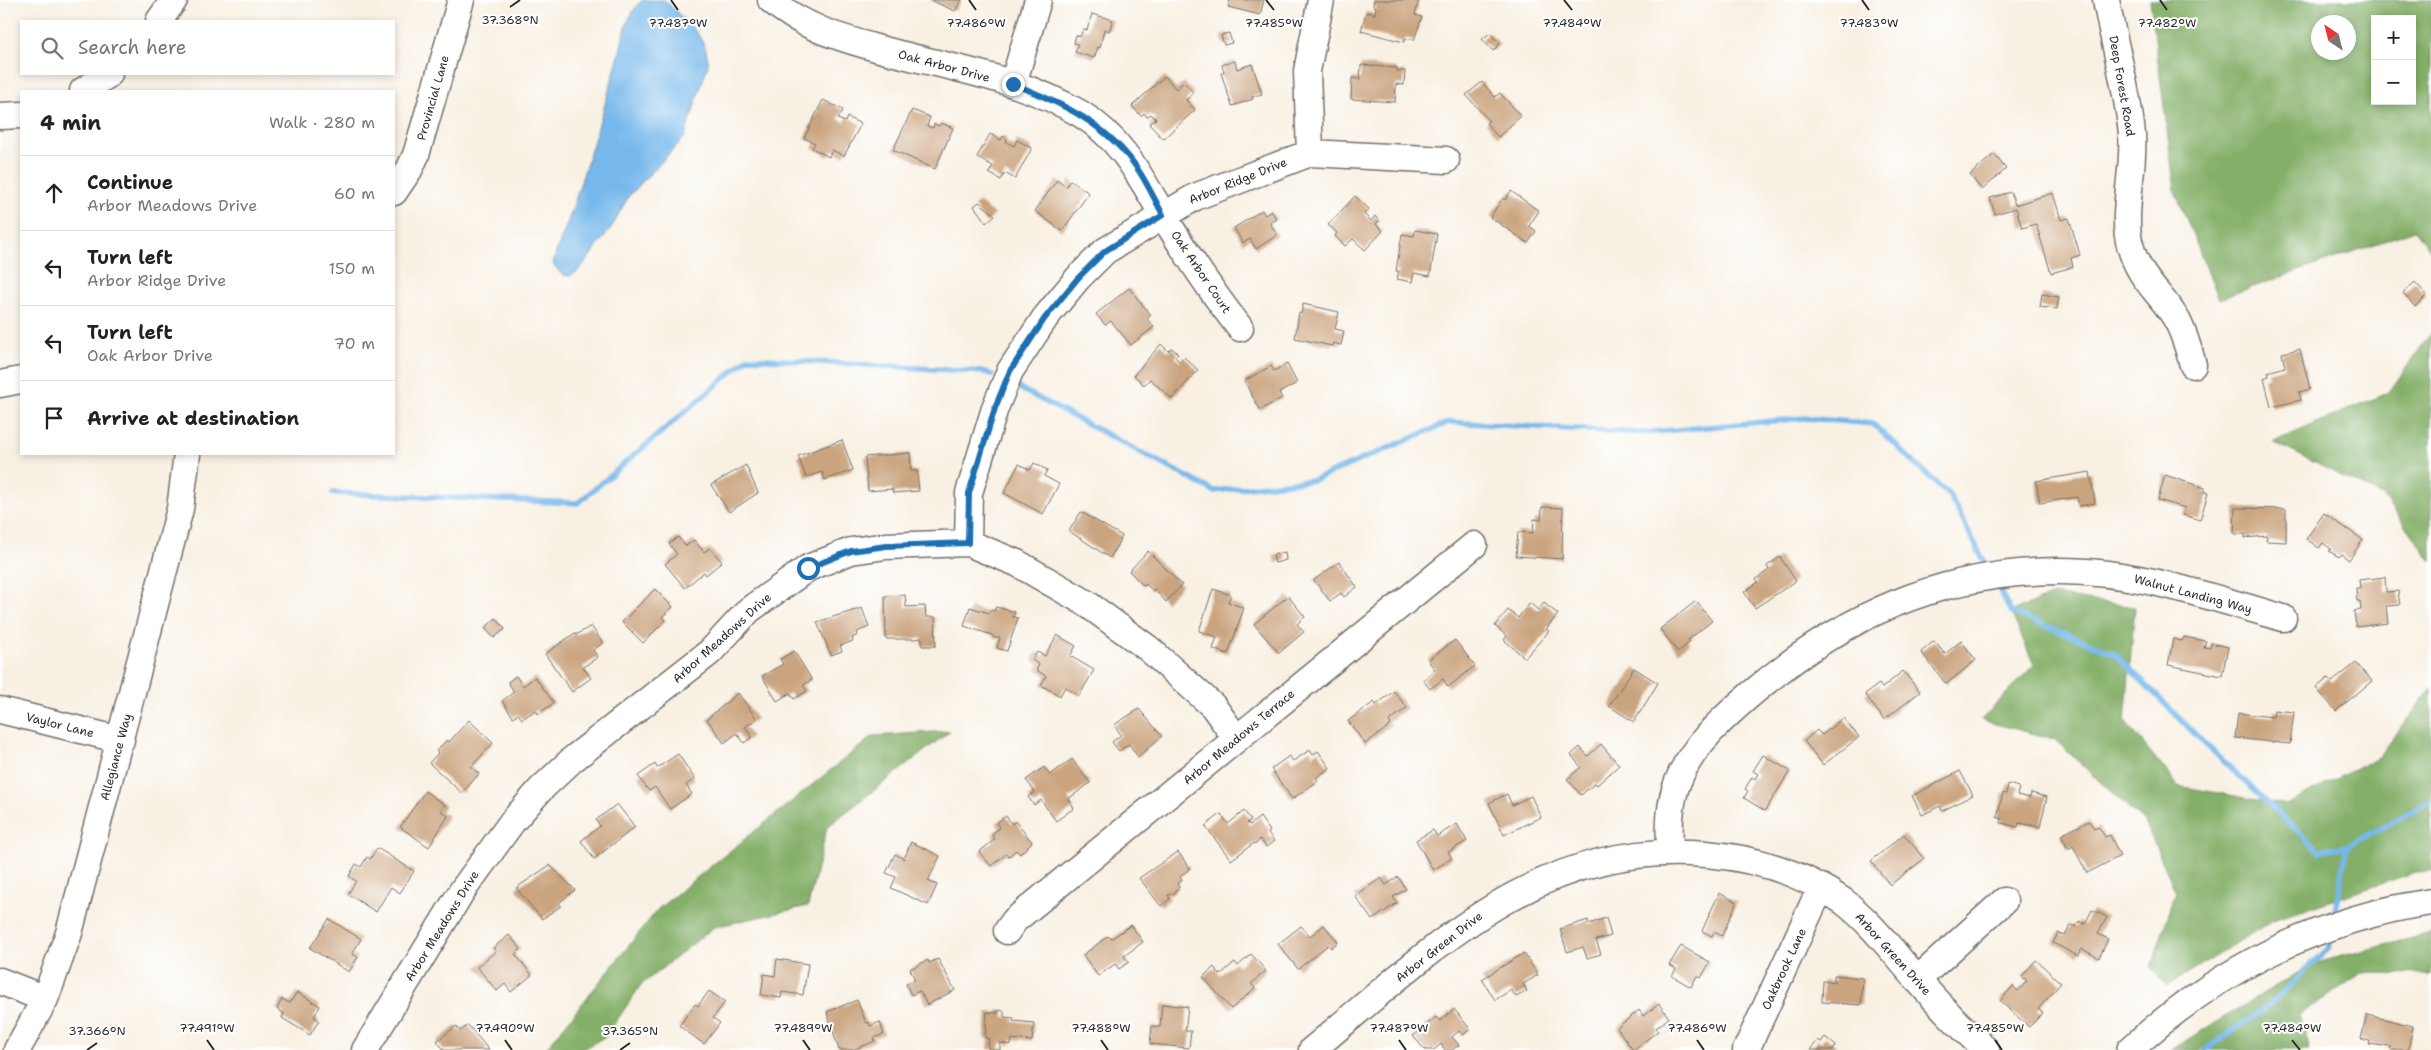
<!DOCTYPE html>
<html lang="en">
<head>
<meta charset="utf-8">
<style>
	body { margin:0; font-family:"Shantell Sans",sans-serif; background:#f6f6f6; color:#222 }
	.controls { position:absolute; right:15px; top:15px; display:grid; overflow:hidden; border-radius:0px; box-shadow:0 2px 8px #0003 }
	.controls button { width:45px; height:45px; display:grid; place-items:center; padding:0; border:0; border-bottom:1px solid #e0e0e0; background:#fff; color:#222; font:25px sans-serif }
	.compass { position:absolute; left:2311px; top:15px; width:45px; height:45px; border-radius:50%; background:#fff; box-shadow:0 2px 8px #0003; rotate:325deg }
	.stop { position:absolute; width:15px; height:15px; margin:-11px; border:4px solid #1f6fb2; border-radius:50%; background:#fff }
	.stop.end { background:#1f6fb2; border-color:#fff; box-shadow:0 1px 5px #0008 }
	.list { margin:0; padding:0; list-style:none }
	h2 { display:flex; justify-content:space-between; align-items:center; height:65px; margin:0; padding:0 20px; font-size:21px }
	h2 small { font-size:16px; font-weight:400; color:#767676 }
	.list li { display:grid; grid-template-columns:32px 1fr auto; gap:15px; align-items:center; box-sizing:border-box; height:75px; padding:0 20px; border-top:1px solid #e0e0e0 }
	.list b { display:block; font-size:19px; white-space:nowrap }
	.list p { margin:0; font-size:16px; white-space:nowrap; color:#767676 }
	.list em { font-size:16px; font-style:normal; color:#767676 }
	.icon { flex:none; width:28px; height:28px; fill:none; stroke:currentColor; stroke-width:2; stroke-linecap:round; stroke-linejoin:round }
	.map { position:relative; flex:none; width:2431px; height:1050px; overflow:hidden }
	.search { position:absolute; background:#fff; box-shadow:0 2px 8px #0003; left:20px; top:20px; width:375px; height:55px; display:flex; align-items:center; gap:12px; box-sizing:border-box; padding:0 18px; border-radius:0px; color:#767676; font-size:19px }
	.panel { position:absolute; background:#fff; box-shadow:0 2px 8px #0003; left:20px; top:90px; width:375px; height:365px; border-radius:0px }
	.map>svg:first-child { display:block }
</style>
</head>
<body>
<div class="map">
<svg width="2431" height="1050" viewBox="0 0 2431 1050">
	<rect width="100%" height="100%" fill="#fff"/>
	<filter id="ink" filterUnits="userSpaceOnUse"><feTurbulence type="fractalNoise" baseFrequency=".02" numOctaves="2"/><feDisplacementMap in="SourceGraphic" scale="10" xChannelSelector="R" yChannelSelector="G"/><feConvolveMatrix kernelMatrix="1 2 1 2 8 2 1 2 1" color-interpolation-filters="sRGB"/></filter>
	<filter id="wash" filterUnits="userSpaceOnUse"><feTurbulence type="fractalNoise" baseFrequency=".0096" numOctaves="4" result="noise"/><feDisplacementMap in="SourceGraphic" scale="20" xChannelSelector="R" yChannelSelector="G"/><feGaussianBlur stdDeviation="1.12" result="paint"/><feColorMatrix in="noise" values="0 0 0 0 0 0 0 0 0 0 0 0 0 0 0 0 0 1.4 0 .05"/><feComposite in="paint" operator="in"/></filter>
	<g filter="url(#wash)">
		<rect width="100%" height="100%" fill="#f8f0e2"/>
		<path fill="#83af67" stroke="#576d49" fill-rule="evenodd" d="M2150,0h281v251l-16,-21 -196,69 -44,-108zM2375,19h37v82h-37zM2348,22v30h-30v-30z
			M2431,333v228l-47,-64 -111,-55 116,-50z
			M2053,595l82,12 -10,114 53,65 108,19 93,-48 52,-69v183l-15,1 -143,48 -107,67 -15,-20 25,-75 -31,-69 -91,-84 -73,-19 53,-55 -23,-53z
			M950,731l-123,96 -19,79 -94,21 -73,58 -35,51 -24,14h-37l114,-142 214,-172z
			M2431,933v41l-69,-1 -63,42 10,35h-139l142,-86z"/>
		<path fill="#76b8eb" stroke="#50728b" d="M643,0h22c19,21 43,35 43,65l-24,73 -56,59 -17,31 -27,36 -7,8 -8,4 -7,-1 -9,-11c4,-18 13,-36 19,-54 16,-50 32,-100 46,-151 5,-18 8,-47 25,-59z"/>
		<g fill="none" stroke-linecap="round" stroke-linejoin="round">
			<path stroke="#76b8eb" stroke-width="5.5" d="M1019,388l195,103 100,-11 135,-58 193,11 163,-15 68,6 77,72 34,65
				M333,493l245,10 170,-145 238,14 6,3
				M1999,589l12,23 103,41 87,87 118,111 28,-5
				M2335,910l12,-64 84,-45
				M2205,1050l61,-42 62,-59 1,-4"/>
		</g>
		<g id="blocks">
			<path fill="#caa47f" d="M930,0h32l-7,11z
				M1230,0h34l-4,15 -32,-8z
				M1374,0h45l-4,15 7,2 -8,23 -9,-2 -1,4 -43,-11 5,-19 9,2 1,-7 -3,-1z
				M1092,14l21,6 -4,11 -5,-2 -4,19 -2,-1 -4,11 -19,-6 3,-8 -4,-1 2,-8 4,2 3,-8 4,1z
				M1229,33l3,10 -8,2 -3,-10z
				M1490,33l10,11 -7,7 -11,-12z
				M1235,61l2,8 15,-5 10,30 -10,3 1,2 -21,7 -11,-33 3,-1 -2,-7z
				M1361,65l36,3v3h8l-1,14 -8,-1 -1,18 -44,-3 1,-21 8,1z
				M1165,76l11,13 8,-7 10,11 -8,7 9,10 -32,29 -14,-15 7,-5 -5,-5 -4,3 -3,-4 -3,3 -9,-10z
				M1482,82l13,15 5,-4 21,23 -23,21 -12,-14 3,-2 -23,-26z
				M823,100l20,10 -5,9 7,3 2,-5 14,7 -17,32 -12,-6 -3,7 -17,-9 3,-5 -11,-5z
				M912,110l18,7 -3,9 6,2 1,-4 5,2 2,-3 12,5 -18,41 -42,-19z
				M990,134l11,6 2,-4 4,3 -1,3 8,4 3,-6 15,8 -17,31 -10,-6 -4,7 -12,-7 4,-7 -16,-9z
				M1994,154l12,15 -24,21 -12,-15z
				M1057,180l9,7 4,-7 19,13 -27,38 -27,-20z
				M1511,191l28,20 -10,15 7,5 -8,12 -38,-26 13,-19 2,2z
				M2011,192l4,13 38,-12 8,27 8,-2 11,37 -9,3 2,9 -22,6 -15,-49 -14,4 -6,-20 -21,6 -5,-16z
				M1355,196l14,13 -5,5 7,7 4,-5 4,5 -3,3 7,7 -18,19 -12,-11 -8,7 -10,-10 2,-3 -9,-8z
				M979,202l16,13 -9,8 -12,-17z
				M1262,210l3,5 6,-4 6,8 -7,4 7,12 -21,14 -6,-10 -7,4 -9,-15z
				M1415,230l22,4 -7,42 -16,-3 -2,9 -15,-3 2,-8h-3l6,-37 12,2z
				M2415,282l12,13 -12,12 -12,-14z
				M1129,288l22,27 -4,4 7,8 -23,18 -20,-24 -6,4 -9,-11z
				M2042,294l17,3 -2,12 -17,-2z
				M1303,304l36,8 -4,17 9,2 -3,14 -8,-2 -1,3 -37,-8 4,-25 2,1z
				M1161,344l7,7 4,-3 6,6 -3,3 5,5 4,-5 14,13 -26,29 -22,-20 -6,6 -10,-10z
				M2300,349l10,40 -11,3 2,8 -30,7 -7,-29 5,-2 -1,-4 17,-5 -3,-14z
				M1287,364l10,19 -18,10 3,5 -22,12 -16,-29 27,-15 3,5z
				M842,440l11,30 -28,10 -3,-8 -16,5 -8,-21z
				M910,453l1,18h6l2,20 -26,2 -1,-4 -24,2 -3,-34z
				M1034,463l13,7 -3,6 15,8 -16,30 -39,-21 15,-29 11,6z
				M746,465l12,28 -29,19 -18,-27z
				M2090,472l5,31 -16,3 -2,-9 -37,6 -4,-22z
				M2165,475l40,13 -1,4 4,1 -8,27 -17,-5 2,-7 -27,-8z
				M1542,507l21,1 -1,51 -46,-3 2,-24 15,1 1,-14 7,1z
				M2235,508l51,1v33l-20,-1 1,-5 -22,2v-4h-11z
				M1081,512l41,24 -12,22 -41,-27z
				M2324,513l39,27 -14,20 -8,-6 -2,3 -10,-6 2,-2 -8,-6 -4,5 -13,-9z
				M678,537l8,9 8,-6 10,12 6,-4 12,14 -16,13 -2,-3 -19,16 -20,-24 12,-10 -8,-10z
				M1148,551l34,34 -16,17 -12,-13 -1,2 -7,-7 -2,2 -15,-15z
				M1285,552l1,8 -11,3 -2,-8z
				M1780,557l16,24 -41,27 -11,-16 14,-10 -2,-3 13,-9 -2,-4z
				M1339,562l18,25 -13,10 -3,-4 -11,8 -16,-21z
				M2385,577l1,15 12,-1 2,14 -14,1 2,17 -32,4 -2,-16 7,-1 -1,-9h-3l-1,-13h4l-1,-8z
				M655,589l18,18 -11,10 4,3 -23,23 -21,-21z
				M1213,589l18,6 -3,7 16,6 -16,46 -15,-5 4,-12 -18,-6z
				M905,595l1,12 19,-1 1,11h9l1,29h-14v-8l-7,1h-29l-1,-43z
				M1288,596l17,21 -8,7 7,8 -25,21 -25,-29z
				M1696,601l16,20 -24,19 2,2 -12,10 -18,-23z
				M1530,603l8,7 6,-7 14,11 -12,15 3,2 -24,27 -21,-18 3,-4 -12,-10 13,-16 10,8z
				M970,607l19,6 1,-3 4,1 2,-4 19,5 -2,5 5,1 -11,33 -10,-3 3,-10h-6l-2,-3 -28,-9z
				M862,608l7,19 -12,5 1,3 -6,3 1,3 -13,5 2,5 -11,4 -14,-33z
				M496,618l9,11 -11,9 -9,-10z
				M591,626l12,17 -10,7 5,7 -15,10 8,11 -19,14 -27,-38 30,-21 1,2z
				M1057,635l19,11 -6,10 24,14 -15,26 -14,-9 -5,9 -19,-11 5,-9 -10,-6 3,-5 -7,-5 5,-8 8,4z
				M2184,637l22,4 -2,6 6,1 1,-5 17,4 -6,29 -54,-11 5,-26 9,2z
				M1455,640l20,26 -27,21 -5,-8 -13,10 -7,-9 12,-10 -7,-10z
				M1934,641l11,13 16,-13 15,19 -30,24 -25,-32z
				M794,651l18,29 -9,5 4,6 -13,8 -4,-6 -13,8 -15,-25 21,-12 -3,-5z
				M2356,663l16,18 -36,30 -20,-23 12,-10 4,4z
				M1634,668l24,15 -24,39 -25,-16z
				M1903,671l17,21 -36,28 -19,-26 14,-10 3,4z
				M516,676l7,10 12,-9 19,26 -16,11 -2,-4 -14,9 -4,-5 -5,3 -11,-16 12,-9 -6,-10z
				M1394,691l13,17 -18,13 2,4 -26,19 -17,-23 26,-19 2,3z
				M738,693l19,26 -12,8 7,10 -8,6 -7,-10 -13,10 -17,-24z
				M1139,709l23,27 -24,21 -9,-13 -10,7 -7,-9 9,-7 -7,-10z
				M2274,710l20,2 -4,32 -55,-6 3,-25 35,4z
				M1843,718l16,19 -36,28 -19,-24 13,-11 5,5z
				M469,720l24,23 -22,24 8,7 -17,19 -33,-30 9,-10 -2,-2 11,-11 2,2z
				M1601,744l18,21 -22,20 -2,-2 -14,12 -14,-16 14,-12 -10,-12 9,-8 8,9z
				M1310,750l3,5 5,-4 12,17 -14,10 2,3 -26,18 -21,-30 18,-13 4,5z
				M678,754l17,25 -9,6 6,9 -22,15 -15,-22 -6,4 -11,-15 17,-12 2,4z
				M1763,755l27,16 -25,40 -21,-13 4,-7 -3,-2 7,-12 3,2 3,-5 -5,-3z
				M1072,759l18,24 -22,16 6,9 -18,13 -15,-21 -7,5 -6,-8 7,-5 -9,-12 18,-13 6,8z
				M1960,771l13,24 -31,16 -2,-5 -18,9 -10,-19z
				M2008,784l11,3 -2,8 13,3 1,-5 16,4 -7,30 -21,-4 -1,4 -17,-4 1,-4 -5,-2 6,-24 3,1z
				M425,791l20,14 -4,6 7,5 -19,31 -29,-20z
				M1507,794l5,11 19,-9 10,21 -37,18 -15,-32z
				M617,804l18,23 -41,32 -13,-18 19,-15 -4,-6z
				M1244,811l7,9 -4,3 3,2 10,-8 10,14 -2,2 6,8 -8,6 -6,-8 -4,5 -2,-1 -23,17 -26,-34 16,-12 7,10z
				M1006,816l6,8 3,-3 17,21 -12,12 -4,-4 -7,6 -3,-2 -15,12 -12,-14 16,-13 -3,-4 3,-4 5,-3 -4,-5z
				M2089,821l5,8 5,-2 6,10 5,-2 10,21 -33,17 -14,-27 -5,3 -7,-14z
				M1457,824l10,17 -19,11 4,6 -19,12 -17,-30 17,-10 4,6z
				M1904,834l20,25 -34,26 -19,-24z
				M911,842l29,14 -12,25 9,4 -9,20 -37,-17 5,-11 -10,-4 9,-19 9,5z
				M377,848l37,23 -14,22 -9,-6 -15,25 -28,-18 8,-13 -7,-5 7,-12 5,3 6,-10 3,2z
				M1178,852l12,16 -10,9 2,3 -5,4 2,3 -6,7 -5,1 2,4 -9,7 -22,-28z
				M550,865l25,25 -16,13 2,3 -19,13 -26,-31z
				M1398,877l8,12 -13,8 4,6 -25,17 -17,-24 26,-18 5,7z
				M1719,893l18,9 -15,34 -8,-4 -2,4 -10,-5z
				M2092,910l15,7 -9,17 10,5 -9,19 -17,-9 -4,7 -25,-13 5,-10 7,3 6,-11 5,2 3,-6 6,3z
				M1606,918l5,18 -15,4 5,14 -14,4 -4,-11 -16,5 -7,-23 28,-9 1,4z
				M329,919l32,20 -9,15 6,3 -9,15 -39,-24z
				M1131,925l12,17 -19,14 5,6 -10,7 -4,-5 -17,12 -15,-21 25,-19 3,3z
				M1324,925l14,17 -7,6 -3,-3 -30,24 -20,-25 23,-18 9,10z
				M509,935l12,14 -6,5 17,21 -21,17 -6,-8 -8,7 -20,-24 19,-16 -3,-3z
				M1681,946l29,16 -9,16 -4,-2 -6,11 -19,-11 4,-7 -7,-4z
				M1524,953l14,22 -15,9 4,7 -11,6 -5,-7 -16,10 -13,-21z
				M1251,954l15,17 -15,13 4,4 -24,21 -28,-32 11,-10 6,8 15,-13 3,4z
				M777,959l31,5 -5,31 -21,-3 -1,6 -20,-3 3,-21 11,2z
				M938,959l17,31 -28,15 -7,-14 -9,4 -5,-11 9,-4 -5,-11 18,-9 1,3z
				M2036,960l25,23 -23,26 5,4 -14,14 -29,-26 13,-15 5,5 9,-10 -5,-5z
				M1834,975l29,3 -2,27 -39,-3 1,-21 11,1z
				M709,991l16,11 -12,16 7,5 -16,21 -25,-18 16,-22 3,2z
				M297,992l23,14 -6,11 5,3 -9,15 -28,-17 2,-5 -7,-4 5,-10 8,4z
				M857,1000l9,23 3,-1 1,4 10,-4 4,12 -10,4 1,3 -22,9h-14l-12,-38z
				M1162,1004l26,3 -3,24h6l-2,17 -39,-4 2,-18 8,1z
				M1659,1004l10,14 -13,10 2,3 -25,19 -16,-22 22,-18 4,6z
				M1454,1009l16,20 -7,6 -4,-4 -7,6 7,8 -7,5h-7l-4,-6 -7,6h-9l-12,-14 23,-19 4,4z
				M998,1010l6,1v6l10,1 -1,3 21,2 -2,18 -20,-2 -1,6 -11,-2v7l-12,-1 1,-10 -4,-1 2,-26 11,1z
				M2367,1015l46,11 -5,24h-18l1,-3 -22,-3 1,-3 -9,-2z
				M468,1025l21,25h-45l-7,-9 19,-15 4,5z
				M1825,1037l11,9 -3,4h-23l8,-10 3,2z"/>
		</g>
	</g>
	<g filter="url(#ink)">
		<use href="#blocks" fill-opacity="0" stroke="#73706b" stroke-width="1"/>
		<g fill="none" stroke-linecap="round" stroke-linejoin="round">
			<defs>
				<path id="minor" d="M771,0c31,27 67,37 105,48 69,19 143,29 205,66 45,28 62,69 88,111 22,36 45,70 71,103
					M2106,0c8,45 22,90 26,135 3,35 -11,79 -2,110 10,37 31,47 48,77 7,14 11,28 15,43
					M159,21l15,-21
					M1013,84l25,-84
					M83,91l26,-17
					M0,116l21,-1
					M1310,153l-3,-82 14,-71
					M394,192l15,-22 7,-15 45,-155
					M0,384l21,-4
					M968,543l1,-50 26,-85 15,-37 35,-53 33,-40 27,-27 90,-54 115,-44 136,7
					M0,710l121,30
					M1670,852c-1,-25 -1,-48 8,-71 14,-35 45,-63 73,-87 89,-76 187,-122 306,-123 78,-1 153,26 226,47
					M1007,931l8,-11 459,-375
					M1917,980l87,-79
					M0,981l45,18
					M17,1050l28,-51 24,-66 111,-424 7,-55
					M365,1050l97,-159 50,-69 29,-33 32,-30 137,-107 39,-42 59,-42 43,-17 35,-5 82,-3 49,20 69,40 63,46 64,57 23,32
					M1312,1050c119,-99 225,-211 394,-196 48,4 97,19 137,47 28,21 49,50 72,76 22,26 46,50 71,73
					M1746,1050l75,-163
					M2130,1050c83,-78 187,-131 301,-148"/>
			</defs>
			<use href="#minor" stroke="#73706b" stroke-width="29"/>
			<use href="#minor" stroke="#fff" stroke-width="26"/>
		</g>
	</g>
	<g fill="none" stroke-linecap="round" stroke-linejoin="round" filter="url(#ink)">
		<path stroke="#1f6fb2" stroke-width="6" d="M808,568l43,-17 35,-5 82,-3 1,-50 26,-85 15,-37 35,-53 33,-40 27,-27 58,-36c-8,-15 -15,-30 -24,-44 -30,-46 -77,-68 -126,-87"/>
	</g>
	<path fill="none" stroke="#2b2b2b" stroke-width="2" d="M671,0l7,10M969,0l7,10M1266,0l8,10M1564,0l8,10M1862,0l7,10M2160,0l7,10M510,7l10,-7M207,1040l7,10M505,1040l7,10M803,1040l7,10M1101,1040l7,10M1399,1040l7,10M1697,1040l7,10M1995,1040l7,10M2292,1040l8,10M87,1050l10,-7M620,1050l10,-7"/>
	<g text-anchor="middle" stroke-width="4" stroke-linejoin="round" paint-order="stroke">
		<g font-size="12" fill="#2b2b2b" stroke="#fff">
			<text transform="translate(944 66) rotate(15)" y="4">Oak Arbor Drive</text>
			<text transform="translate(2122 86) rotate(80)" y="4">Deep Forest Road</text>
			<text transform="translate(433 98) rotate(-74)" y="4">Provincial Lane</text>
			<text transform="translate(1238 181) rotate(-22)" y="4">Arbor Ridge Drive</text>
			<text transform="translate(1201 272) rotate(56)" y="4">Oak Arbor Court</text>
			<text transform="translate(2193 594) rotate(15)" y="4">Walnut Landing Way</text>
			<text transform="translate(722 638) rotate(-42)" y="4">Arbor Meadows Drive</text>
			<text transform="translate(60 725) rotate(14)" y="4">Vaylor Lane</text>
			<text transform="translate(1239 737) rotate(-40)" y="4">Arbor Meadows Terrace</text>
			<text transform="translate(116 757) rotate(-75)" y="4">Allegiance Way</text>
			<text transform="translate(442 926) rotate(-58)" y="4">Arbor Meadows Drive</text>
			<text transform="translate(1439 947) rotate(-38)" y="4">Arbor Green Drive</text>
			<text transform="translate(1893 954) rotate(48)" y="4">Arbor Green Drive</text>
			<text transform="translate(1784 969) rotate(-65)" y="4">Oakbrook Lane</text>
		</g>
	</g>
	<g font-size="12" text-anchor="middle" fill="#2b2b2b" stroke="#fff" stroke-width="4" stroke-linejoin="round" paint-order="stroke">
		<text x="510" y="24">37.368°N</text>
		<text x="678" y="27">77.487°W</text>
		<text x="976" y="27">77.486°W</text>
		<text x="1274" y="27">77.485°W</text>
		<text x="1572" y="27">77.484°W</text>
		<text x="1869" y="27">77.483°W</text>
		<text x="2167" y="27">77.482°W</text>
		<text x="207" y="1032">77.491°W</text>
		<text x="505" y="1032">77.490°W</text>
		<text x="803" y="1032">77.489°W</text>
		<text x="1101" y="1032">77.488°W</text>
		<text x="1399" y="1032">77.487°W</text>
		<text x="1697" y="1032">77.486°W</text>
		<text x="1995" y="1032">77.485°W</text>
		<text x="2292" y="1032">77.484°W</text>
		<text x="97" y="1035">37.366°N</text>
		<text x="630" y="1035">37.365°N</text>
	</g>
</svg>
<div class="controls">
<button>+</button>
<button>−</button>
</div>
<svg class="compass" viewBox="-18 -18 36 36"><path d="M0-13l5 13h-10z" fill="#e53935"/><path d="M0 13l5-13h-10z" fill="#767676"/></svg>
<div class="stop" style="left:808px;top:568px"></div>
<div class="stop end" style="left:1013px;top:84px"></div>
<div class="search"><svg class="icon" aria-label="search" viewBox="0 0 24 24"><circle cx="10" cy="10" r="6"/><path d="M15 15l6 6"/></svg>Search here</div>
<section class="panel">
<h2>4 min<small>Walk · 280 m</small></h2>
<ul class="list">
<li><svg class="icon" aria-label="ahead" viewBox="0 0 24 24"><path d="M12 20V5M6 11l6-6 6 6"/></svg><div><b>Continue</b><p>Arbor Meadows Drive</p></div><em>60 m</em></li>
<li><svg class="icon" aria-label="left" viewBox="0 0 24 24"><path d="M17 20v-9H6M10 6l-5 5 5 5"/></svg><div><b>Turn left</b><p>Arbor Ridge Drive</p></div><em>150 m</em></li>
<li><svg class="icon" aria-label="left" viewBox="0 0 24 24"><path d="M17 20v-9H6M10 6l-5 5 5 5"/></svg><div><b>Turn left</b><p>Oak Arbor Drive</p></div><em>70 m</em></li>
<li><svg class="icon" aria-label="arrive" viewBox="0 0 24 24"><path d="M6 21V4h12l-3 4 3 4H6"/></svg><div><b>Arrive at destination</b></div></li>
</ul>
</section>
</div>
</body>
</html>
